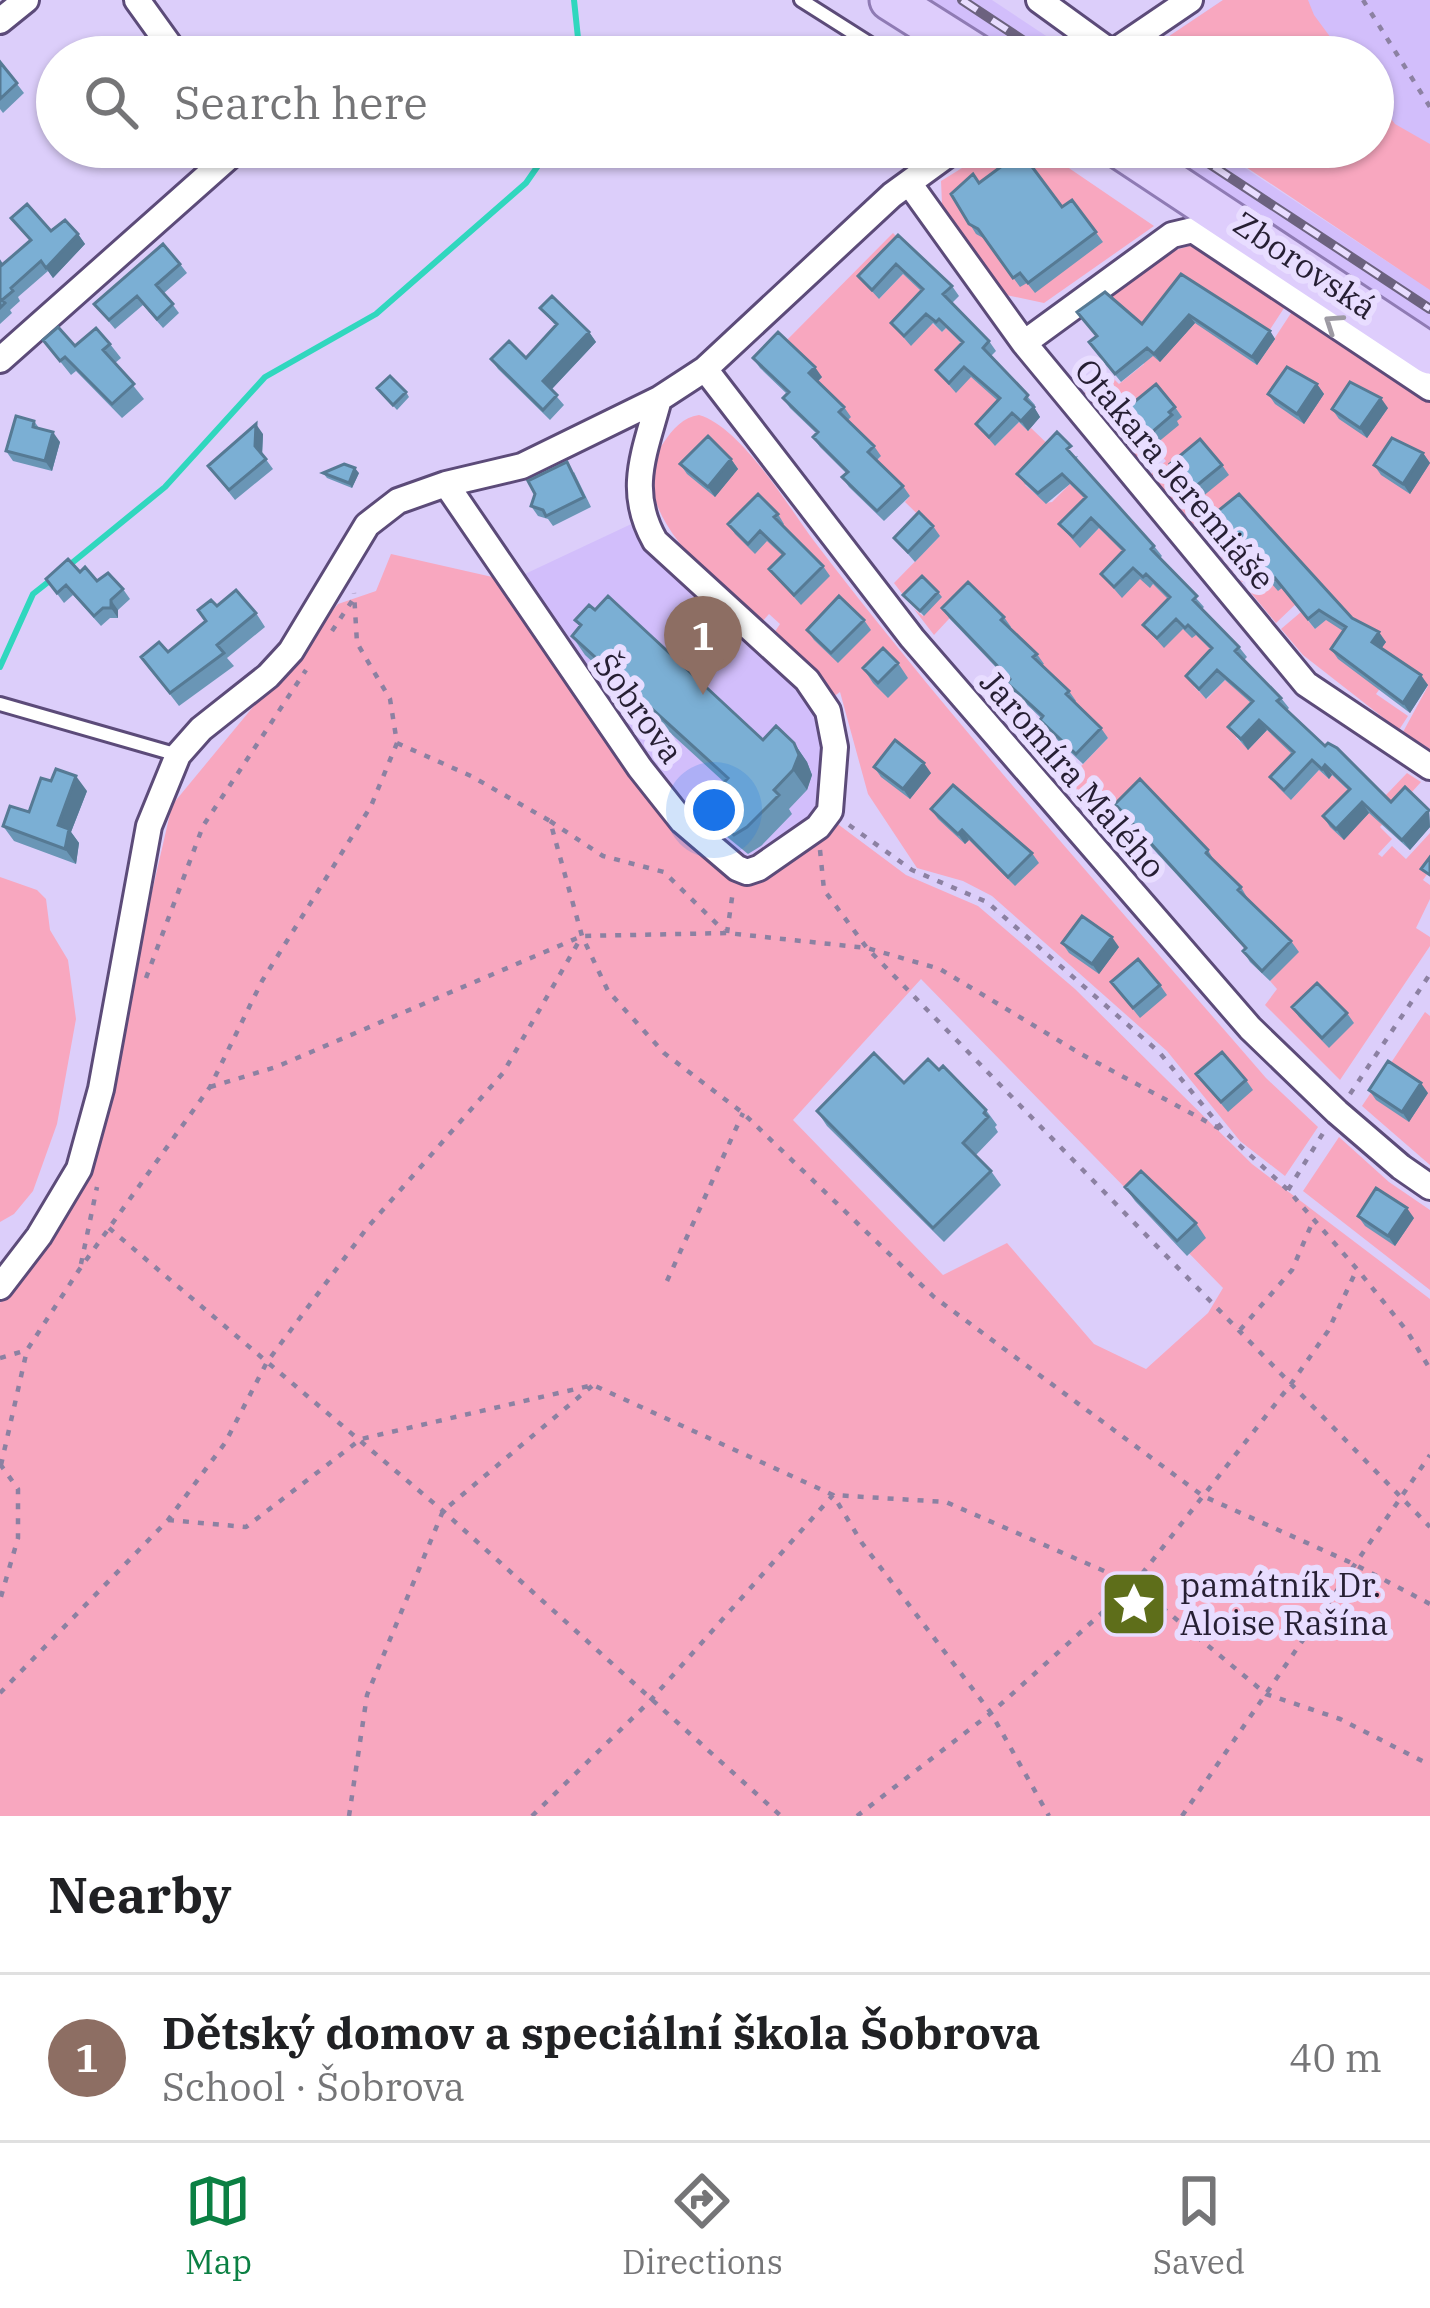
<!DOCTYPE html>
<html lang="en">
<head>
<meta charset="utf-8">
<style>
	body { margin:0; font-family:"IBM Plex Serif",serif; background:#f6f6f6; color:#202124 }
	.you { position:absolute; left:714px; top:810px; width:42px; height:42px; margin:-30px; border:9px solid #fff; border-radius:50%; background:#1a73e8; box-shadow:0 0 0 18px #1a73e833 }
	.badge { display:grid; place-items:center; width:78px; height:78px; border-radius:50%; background:#0b8043; color:#fff; font-size:39px; font-weight:700 }
	.pin { position:absolute; translate:-50% -99px; filter:drop-shadow(0 3px 6px #0008) }
	.pin::after { content:''; position:absolute; top:63px; width:42px; height:36px; background:inherit; clip-path:polygon(0 0,100% 0,50% 100%) }
	.list { margin:0; padding:0; list-style:none }
	h2 { display:flex; justify-content:space-between; align-items:center; height:156px; margin:0; padding:0 48px; font-size:51px }
	h2 small { font-size:39px; font-weight:400; color:#757577 }
	.list li { display:grid; grid-template-columns:78px 1fr auto; gap:36px; align-items:center; box-sizing:border-box; height:168px; padding:0 48px; border-top:3px solid #e0e0e0 }
	.list b { display:block; font-size:45px; white-space:nowrap }
	.list p { margin:0; font-size:39px; white-space:nowrap; color:#757577 }
	.list em { font-size:39px; font-style:normal; color:#757577 }
	.icon { flex:none; width:66px; height:66px; fill:none; stroke:currentColor; stroke-width:2; stroke-linecap:round; stroke-linejoin:round }
	.map { position:relative; flex:none; width:1430px; height:1816px; overflow:hidden }
	.search { position:absolute; background:#fff; box-shadow:0 3px 9px #0004; left:36px; right:36px; top:36px; height:132px; display:flex; align-items:center; gap:30px; box-sizing:border-box; padding:0 42px; border-radius:66px; color:#757577; font-size:45px }
	.sheet { height:324px; background:#fff }
	nav { display:flex; justify-content:space-around; align-items:center; box-sizing:border-box; height:168px; border-top:3px solid #e0e0e0; background:#fff; font-size:33px; color:#757577 }
	nav a { display:grid; justify-items:center; gap:6px }
	nav .on { color:#0b8043 }
	.map>svg:first-child { display:block }
</style>
</head>
<body>
<div class="map">
<svg width="1430" height="1816" viewBox="0 0 1430 1816">
	<rect width="100%" height="100%" fill="#dccefa"/>
	<path fill="#d2befb" d="M932,0h60l86,57h-60z
		M1223,0h207v330l-276,-183h59l187,123 -27,-123v-90h-235z
		M642,519l186,192 3,97 -72,60 -77,-47 -172,-240z"/>
	<path fill="#f8a7bf" fill-rule="evenodd" d="M1223,0h85l6,15 31,42h-207z
		M1373,95l22,29 35,20v146l-214,-143h157z
		M996,147h42l116,79 -110,77 -38,-8 -64,-91 -1,-23z
		M893,233l12,12 -26,54 24,-25 27,25 2,24 10,9 4,-4 24,24 1,25 38,29 -14,40 24,-24 9,9 3,-3 25,24 -31,33 21,18 6,-1 18,-18 24,23 -14,40 19,-19 9,9 3,-3 39,53 3,-3 25,24 5,21 13,6 24,23 -26,29 13,12 18,-19 37,29 -26,29 13,11 18,-19 37,29 -13,41 28,-30 10,9 3,-4 25,24 -13,40 63,-66 14,9 -41,45 12,12 -14,15 4,3 10,-11 14,13 24,-26v37l-7,10 7,5v14l-14,29 14,9v9l-90,134 -75,-75 12,-16 -7,-8 28,-30 -176,-136 -14,17 -44,-48 44,-46 -100,-108 3,-3 -37,-35 -40,43 -20,-26 9,7 18,-20 -34,4 -13,-17 46,-47 -35,-34 5,-6 -35,-34 5,-5 -34,-35 -30,-39 5,-7 -36,-34z
		M1192,245l10,1 86,56 -21,32 -47,5 37,26 38,-58 135,90v352l-27,-17 25,-46 -31,-21 -21,29 32,22 -9,14 -96,-75 -22,-26 20,-17 14,17 26,-23 -22,-24 -43,41 -29,-35 17,-14 -5,-7 -17,15 -29,-35 15,-12 14,16 25,-21 -46,-5 1,3 -15,12 -56,-66 15,-13 -8,-10 -16,12 -58,-70 25,-19 10,10 25,-20 -35,-66 64,-47z
		M699,415c42,12 89,91 115,126 142,186 299,360 452,537l52,49 -33,49 -45,-35 -73,-90 -175,-155 -29,-15 -46,-13 -49,-74 -28,-102 -7,5 -59,-64 6,-9 -11,-10 -7,8c-44,-38 -145,-115 -98,-180 9,-13 19,-25 35,-27z
		M391,554l119,27 130,187 97,100 98,-46 71,53 72,31 97,83 177,175 178,135v517h-1430v-513l85,-121 87,-377 166,-201 38,-13zM921,979l302,309 -15,25 -62,56 -52,-25 -87,-101 -64,32 -150,-155z
		M0,877l37,13 9,9 4,31 18,30 8,59 -19,105 -24,67 -19,23 -14,8z
		M1425,1012l5,4v149l-68,-59z
		M1339,1137l50,45 41,28v80l-127,-99z"/>
	<g fill="none" stroke-linecap="round" stroke-linejoin="round">
		<path stroke="#30d7be" stroke-width="6" d="M574,0l6,57
			M67,567l98,-80 100,-110 111,-63 150,-131 25,-36
			M0,667l33,-73 19,-15"/>
		<defs>
			<path id="service" d="M801,0l90,57
				M0,704l178,51"/>
			<path id="minor" d="M137,0l41,57
				M1039,0l73,53 78,-53
				M0,21l26,-21
				M909,183l115,160 282,341 124,83
				M1024,343l148,-108 21,-5 237,158
				M0,360l240,-213
				M705,369l207,269 338,390 87,84 64,55 29,20
				M446,484l194,284 42,53 55,47 10,4 12,-4 59,-41 12,-16 5,-64 -7,-36 -21,-31 -152,-139c-29,-51 -10,-89 4,-142
				M0,1287l39,-51 40,-67 22,-80 48,-263 29,-71 23,-26 67,-53 23,-25 76,-126 31,-24 48,-17 76,-18 137,-67 46,-30 187,-174 66,-48"/>
			<path id="primary" d="M890,0l90,57
				M1118,147l312,207"/>
		</defs>
		<use href="#service" stroke="#5c4b79" stroke-width="18"/>
		<use href="#minor" stroke="#5c4b79" stroke-width="30"/>
		<use href="#primary" stroke="#8f7bb4" stroke-width="45"/>
		<path stroke="#8c81a2" stroke-width="4.5" stroke-dasharray="6 9" stroke-linecap="butt" d="M1363,0l67,107
			M1071,147l18,12
			M332,631l20,-30
			M397,743l74,33 79,45 32,115 26,55 56,62 79,60 191,184 269,199 153,69 74,39
			M550,821l53,35 61,16 60,59
			M849,825l63,45 75,32 172,150 65,79 64,59 69,79 50,62 23,38
			M820,850l4,40 43,58 563,579
			M727,933l6,-42
			M146,978l57,-152 103,-156
			M210,1087l66,-20 306,-131 145,-3 140,15 73,21 141,85 143,77
			M1350,1094l80,-120
			M1288,1190l37,-60
			M109,1228l334,283 338,305
			M81,1264l16,-77
			M667,1281l76,-168
			M1240,1330l52,-60 21,-49
			M0,1358l27,-8
			M0,1464l18,25v49l-18,62
			M1,1465l26,-115 52,-80 131,-183 52,-106 109,-175 26,-63 -7,-44 -33,-56 -3,-50
			M168,1520l78,7 115,-88 232,-54 240,110 29,48 129,170 58,103
			M0,1693l168,-173 57,-77 42,-81 100,-134 136,-155 79,-137
			M349,1816l18,-121 76,-184 149,-125
			M532,1816l118,-115 183,-206 113,7 188,82 132,110 74,25 90,46
			M857,1816l134,-103 143,-129 157,-200 37,-53 29,-62
			M1182,1816l248,-361"/>
		<use href="#service" stroke="#fff" stroke-width="12"/>
		<use href="#minor" stroke="#fff" stroke-width="24"/>
		<use href="#primary" stroke="#decdfc" stroke-width="39"/>
		<defs>
			<path id="rail" d="M962,0l86,57
				M1184,147l246,162"/>
		</defs>
		<use href="#rail" stroke="#6c627f" stroke-width="10"/>
		<use href="#rail" stroke="#e8ddff" stroke-width="6" stroke-dasharray="18" stroke-linecap="butt"/>
	</g>
	<path fill="#6a96b6" d="M0,62l24,31 -21,20 -3,-4z
		M157,147h38l-21,19z
		M979,183l83,24 10,-7 31,42 -68,51 -8,-10 -7,4 -35,-48 -9,-5 -25,-40z
		M11,218l40,13 27,3 7,10 -32,34 -5,-7 -30,26 2,4 -10,9 2,3 -12,11v-62l2,3 28,-24z
		M898,235l54,51 7,10 -7,7 37,38 7,10 -5,5 44,49 -1,2 6,10 -12,14 -9,-9 -24,24 -19,-22 22,-23 -27,-24 -15,16 -20,-23 26,-26 -16,-16 -4,4 -9,-9 -22,23 -20,-23 30,-32 -18,-17 -24,25 -21,-23z
		M180,264l7,9 -23,20 15,20 -16,15 -20,-23 -28,24 -21,-25z
		M1181,274l89,57 5,8 -18,26 -62,-42 -35,39 -7,-6 -32,26 -26,-32 47,-26z
		M540,308l49,24 7,10 -45,48 13,15 -14,15 -52,-51 -7,-10 35,-1 30,-32z
		M43,340l32,6 35,-2 11,14 -6,5 29,36 -22,19 -46,-47 -5,4z
		M753,358l69,19 -4,4 26,26 7,10 -4,4 27,25 7,10 -4,4 26,26 7,10 -26,25 -35,-34 -7,-10 4,-4 -26,-26 -7,-10 4,-3 -27,-26 -7,-10 4,-4 -27,-26z
		M1317,384l7,10 -20,30 -29,-20 -7,-10z
		M377,388l29,4 3,5 -12,13z
		M1175,407l7,10 -5,4 2,4 -28,23 -29,-36z
		M1388,408l-21,30 -28,-19 -7,-10z
		M34,421l5,7 21,14 -8,29 -39,-10 -7,-10z
		M263,434l-1,20 11,15 -38,31 -27,-34z
		M1423,453l7,10 -20,31 -29,-19 -7,-10z
		M1078,456l-2,3 78,87 8,10 -2,2 44,49 -2,2 37,38 8,10 -3,3 37,38 8,10 -2,2 38,36 66,56 38,8 1,17 -20,23 -41,-37 -25,27 -14,-13 -7,-11 25,-26 -16,-15 -3,4 -10,-9 -28,30 -13,-13 -8,-10 22,-23 -25,-24 -19,20 -20,-23 23,-24 -26,-23 -19,19 -20,-23 25,-26 -15,-15 -4,3 -9,-9 -19,19 -21,-23 25,-26 -15,-15 -3,4 -10,-9 -18,19 -21,-24 22,-22 -24,-24 -19,20 -21,-24 25,-26 -14,-14 -24,20 -21,-20 -8,-10z
		M731,459l7,10 -23,28 -28,-23 -7,-10z
		M1170,464l52,1 7,10 -27,22 -6,-8 -4,4z
		M574,472l17,35 -38,19 -5,-7 -10,-3 -7,-10z
		M323,473h36l-7,15 -25,-10z
		M778,514l6,10 -1,1 40,41 7,10 -29,29 -32,-36 14,-13 -16,-15 -12,13 -20,-20 -7,-10z
		M1213,515l173,127 -5,6 47,37 -18,28 -72,-54 -7,-10 12,-18 -17,-11 -11,9 -33,-41 -4,3z
		M933,526l7,10 -25,26 -21,-24z
		M80,572l17,9 26,8 7,10 -12,11v8h-8l-9,8 -28,-31 -9,8 -18,-24z
		M938,592l4,5 -18,19 -21,-21z
		M217,606l39,7 9,14 -38,31 7,8 -55,40 -38,-49 27,-5 38,-31 -8,-11z
		M942,608l62,9 7,10 -1,1 27,26 7,10 -2,1 27,26 7,10 -2,2 27,25 7,10 -25,26 -36,-34 -7,-10 1,-2 -27,-26 -7,-9 2,-2 -60,-63z
		M575,620l188,120 31,3 13,19 5,13 -5,15 -18,19 3,5 -31,32 -13,8 -33,-27 -14,-19 23,-26 -139,-127 -13,-19 8,-9z
		M864,620l7,10 -33,33 -24,-23 -7,-10z
		M898,663l10,15 -20,20 -15,-15 -10,-15z
		M874,767l57,6 -21,26 -29,-22z
		M87,791l-16,41 8,11 -3,21 -62,-23 -11,-15 26,-14z
		M1115,804l93,46 7,12 26,25 7,12 43,42 8,11 -29,29 -20,-19 -7,-11 2,-2 -123,-134z
		M931,809l101,44 7,10 -24,23 -46,-46 -4,4 -27,-25z
		M1062,943l57,4 -20,27 -30,-21z
		M1111,982l49,3 7,10 -27,23z
		M1292,1007l55,6 7,10 -25,25 -30,-31z
		M939,1070l47,40 11,15 -2,2 3,5 -22,23 15,16 10,14 -57,57 -117,-116 -10,-15z
		M1196,1074l50,6 7,10 -25,22z
		M1369,1090l59,3 -19,29 -33,-22z
		M1125,1187l71,36 10,15 -19,18 -52,-55z
		M1358,1216l56,2 -19,28 -30,-20z"/>
	<path fill="#567a94" d="M78,234l7,10 -32,34 -7,-10z
		M1189,315l6,8 -35,39 -6,-8z
		M1270,331l5,8 -18,26 -5,-8z
		M589,332l7,10 -46,49 -7,-10z
		M815,367l7,10 -6,6 -7,-10z
		M1317,384l7,10 -20,30 -7,-10z
		M1381,398l7,10 -21,30 -7,-10z
		M1034,407l6,10 -12,14 -7,-10z
		M256,424l7,10 -1,22 -7,-10z
		M53,432l7,10 -8,29 -7,-10z
		M1423,453l7,10 -20,31 -7,-10z
		M731,459l7,10 -23,28 -7,-10z
		M355,468l4,5 -7,15 -3,-5z
		M111,600l7,10v8l-7,-10z
		M1379,632l7,10 -7,10 -7,-10z
		M1421,675l7,10 -18,28 -7,-10z
		M1259,720l8,10 -19,20 -7,-11z
		M794,743l13,19 5,13 -5,15 -14,-20z
		M924,763l7,10 -21,26 -7,-10z
		M1325,765l7,10 -3,4 -7,-10z
		M76,776l11,15 -16,41 8,11 -3,21 -11,-15 -7,-24z
		M1362,802l7,11 -25,27 -8,-11z
		M1429,810l1,17 -20,23 -8,-10z
		M962,830l7,10 -4,4 -7,-10z
		M1112,937l7,10 -20,27 -7,-10z
		M1421,1083l7,10 -19,29 -7,-10z
		M1407,1208l7,10 -19,28 -7,-10z"/>
	<path fill="#7bafd4" stroke="#567a94" stroke-width="3" d="M0,62l17,21 -17,16z
		M158,147h28l-16,14z
		M1021,152l41,55 10,-7 24,32 -68,51 -8,-10 -7,5 -35,-49 -9,-5 -18,-30 22,-20 6,9z
		M27,204l24,27 14,-11 13,14 -32,34 -5,-7 -30,27 2,3 -11,9 3,3 -5,5v-46l2,3 29,-25 -20,-22z
		M898,235l54,51 -9,8 46,47 -6,7 45,47 -3,4 9,8 -13,14 -9,-8 -23,24 -13,-13 24,-26 -36,-31 -15,16 -13,-13 27,-28 -24,-23 -3,3 -10,-8 -22,22 -13,-13 32,-34 -27,-25 -24,26 -14,-14z
		M163,244l17,20 -24,21 17,19 -16,15 -20,-23 -28,24 -15,-16z
		M1181,274l89,57 -18,26 -63,-42 -35,39 -7,-6 -32,26 -26,-32 8,-6 -20,-24 28,-20 37,32z
		M552,296l37,36 -46,49 14,14 -14,15 -52,-51 18,-18 17,17 31,-34 -17,-16z
		M58,327l17,19 21,-18 14,16 -7,6 31,34 -22,20 -47,-47 -5,4 -17,-21z
		M778,332l37,35 -6,6 35,34 -5,5 35,34 -6,6 35,34 -26,25 -35,-34 6,-5 -35,-35 5,-5 -35,-34 6,-6 -36,-34z
		M1287,367l30,17 -20,30 -29,-20z
		M390,376l16,16 -13,13 -16,-17z
		M1350,382l31,16 -21,30 -28,-19z
		M1156,384l19,23 -6,5 3,3 -28,24 -22,-27z
		M16,416l18,5 -1,6 20,5 -8,29 -39,-10z
		M256,424l-1,22 11,13 -37,31 -21,-24z
		M1057,432l14,14 -4,3 87,97 -3,3 46,47 -4,4 46,47 -4,4 46,47 -4,3 48,45 3,-3 9,5 54,54 14,-15 24,23 -27,30 -40,-38 -26,27 -13,-13 27,-27 -25,-24 -3,4 -10,-9 -28,30 -14,-13 24,-25 -35,-32 -18,19 -13,-12 25,-26 -36,-31 -18,19 -13,-13 26,-28 -24,-23 -3,3 -9,-9 -19,19 -14,-13 27,-28 -24,-23 -3,3 -10,-9 -19,19 -13,-13 23,-24 -33,-32 -18,19 -14,-13 27,-27 -24,-23 -24,19 -21,-19z
		M708,436l23,23 -23,28 -28,-23z
		M1392,438l31,15 -20,31 -29,-19z
		M1200,439l22,26 -27,22 -6,-8 -4,4 -15,-19z
		M567,462l17,35 -38,19 -3,-6 -12,-4 4,-12 -7,-13z
		M344,464l11,4 -6,15 -26,-10z
		M758,494l20,20 -4,3 49,49 -29,29 -25,-26 15,-15 -24,-23 -12,13 -20,-20z
		M1239,494l113,124 27,14 -7,10 49,33 -18,28 -72,-54 15,-22 -27,-17 -11,9 -33,-41 -4,3 -58,-66z
		M919,512l14,14 -25,26 -14,-14z
		M68,559l12,13 5,-5 12,14 11,-8 15,16 -12,11v8h-8l-9,8 -28,-31 -9,8 -11,-14z
		M922,576l16,16 -18,19 -17,-16z
		M968,582l36,35 -3,3 36,34 -4,3 36,34 -3,3 35,34 -25,26 -36,-34 3,-4 -36,-33 3,-4 -68,-71z
		M236,590l20,23 -39,32 7,8 -54,40 -29,-36 18,-15 9,10 38,-31 -8,-11 13,-10 6,6z
		M608,596l155,144 13,-14 18,17 5,12 -6,15 -19,20 5,5 -32,32 -13,8 -33,-27 27,-30 -156,-142 9,-11 -6,-5 14,-15 6,5z
		M839,596l25,24 -33,33 -24,-23z
		M883,648l15,15 -20,20 -15,-15z
		M895,740l29,23 -21,26 -29,-22z
		M56,769l20,7 -18,49 11,4 -4,20 -62,-23 7,-20 19,6 12,-34 10,3z
		M1140,779l68,71 -2,3 35,34 -3,3 53,51 -29,30 -19,-20 3,-3 -131,-144z
		M953,785l79,68 -24,24 -46,-47 -4,4 -27,-25z
		M1430,857v18l-9,-6z
		M1082,916l30,21 -20,27 -30,-21z
		M1138,959l22,26 -27,23 -22,-26z
		M1317,983l30,30 -25,25 -30,-31z
		M1222,1052l24,28 -25,22 -25,-28z
		M874,1053l30,30 24,-24 11,11 4,-4 43,44 -2,3 4,4 -25,26 28,28 -58,57 -116,-117z
		M1388,1061l33,22 -19,29 -33,-22z
		M1141,1171l55,52 -19,18 -52,-54z
		M1376,1188l31,20 -19,28 -30,-20z"/>
	<defs><path id="oneway-chevron" d="M-2-3.5L2.5 0L-2 3.5" fill="none" stroke-width="1.6" stroke-linecap="round" stroke-linejoin="round" transform="scale(3)"/></defs>
	<use stroke="#9d9aa3" href="#oneway-chevron" transform="translate(1333 323) rotate(-146)"/>
	<defs>
		<symbol id="sight-square" viewBox="-11 -11 22 22"><rect x="-9" y="-9" width="18" height="18" rx="4" fill="#5e6e1a" stroke="#e8ddff"/><path d="M0-6L1.8-2.2L6-1.7L2.9 1.2L3.7 5.4L0 3.3L-3.7 5.4L-2.9 1.2L-6-1.7L-1.8-2.2Z" fill="#fff"/></symbol>
	</defs>
	<g fill-rule="evenodd">
		<use href="#sight-square" x="1096" y="1566" width="76" height="76"/>
	</g>
	<g text-anchor="middle" stroke-width="12" stroke-linejoin="round" paint-order="stroke">
		<g font-size="33" fill="#261f33" stroke="#e8ddff">
			<text transform="translate(1305 265) rotate(34)" y="12">Zborovská</text>
			<text transform="translate(1175 474) rotate(50)" y="12">Otakara Jeremiáše</text>
			<text transform="translate(639 708) rotate(54)" y="12">Šobrova</text>
			<text transform="translate(1073 774) rotate(49)" y="12">Jaromíra Malého</text>
		</g>
		<g font-size="33" fill="#261f33" stroke="#e8ddff" text-anchor="start">
			<text x="1180" y="1597">památník Dr.<tspan x="1180" dy="38">Aloise Rašína</tspan></text>
		</g>
	</g>
</svg>
<div class="you"></div>
<div class="pin badge" style="left:703px;top:695px;background:#8d6e63">1</div>
<div class="search"><svg class="icon" aria-label="search" viewBox="0 0 24 24"><circle cx="10" cy="10" r="6"/><path d="M15 15l6 6"/></svg>Search here</div>
</div>
<section class="sheet">
<h2>Nearby<small></small></h2>
<ul class="list">
<li><span class="badge" style="background:#8d6e63">1</span><div><b>Dětský domov a speciální škola Šobrova</b><p>School · Šobrova</p></div><em>40 m</em></li>
</ul>
</section>
<nav>
<a class="on"><svg class="icon" aria-label="map" viewBox="0 0 24 24"><path d="M3 6l6-2 6 2 6-2v14l-6 2-6-2-6 2zM9 4v14M15 6v14"/></svg>Map</a>
<a><svg class="icon" aria-label="directions" viewBox="0 0 24 24"><path d="M12 3l9 9-9 9-9-9zM9 14v-3h6M13 9l2 2-2 2"/></svg>Directions</a>
<a><svg class="icon" aria-label="saved" viewBox="0 0 24 24"><path d="M7 4h10v16l-5-4-5 4z"/></svg>Saved</a>
</nav>
</body>
</html>
